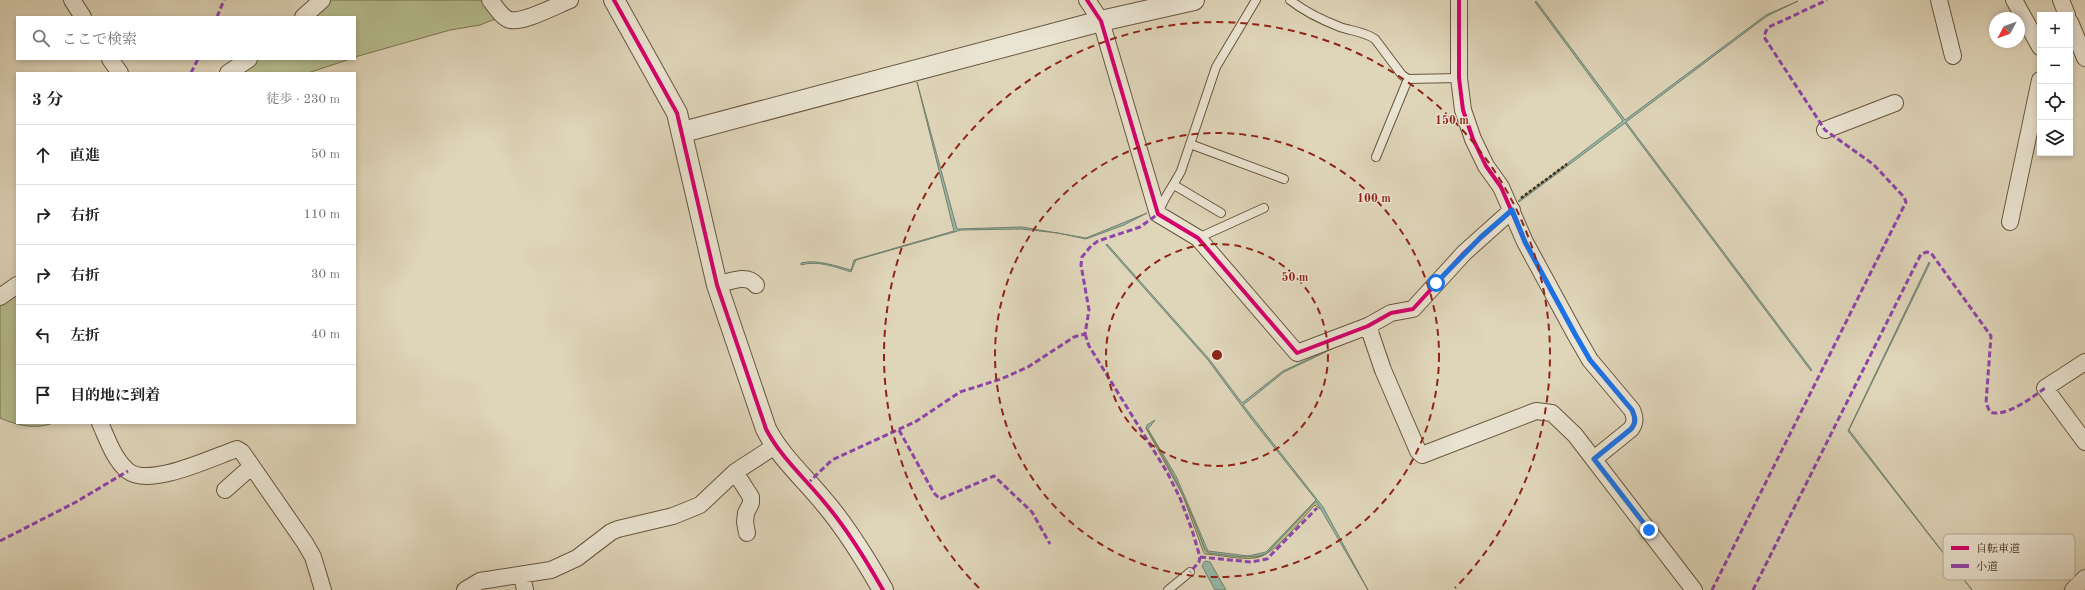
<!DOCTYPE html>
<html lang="ja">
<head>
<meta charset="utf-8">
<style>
	body { margin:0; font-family:"Old Standard TT","Noto Serif JP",serif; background:#f2f2f2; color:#202124 }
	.controls { position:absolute; right:12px; top:12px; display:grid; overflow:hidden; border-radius:0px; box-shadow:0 2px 6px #0003 }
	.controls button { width:36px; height:36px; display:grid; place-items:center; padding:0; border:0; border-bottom:1px solid #e0e0e0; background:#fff; color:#202124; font:20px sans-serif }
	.compass { position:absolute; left:1989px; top:12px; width:36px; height:36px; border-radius:50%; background:#fff; box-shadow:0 2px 6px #0003; rotate:229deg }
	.stop { position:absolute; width:12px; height:12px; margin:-9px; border:3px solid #1a73e8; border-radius:50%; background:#fff }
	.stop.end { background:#1a73e8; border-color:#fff; box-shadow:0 1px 4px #0008 }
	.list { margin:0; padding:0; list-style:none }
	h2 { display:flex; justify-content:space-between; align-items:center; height:52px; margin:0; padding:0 16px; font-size:17px }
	h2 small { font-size:13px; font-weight:400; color:#757577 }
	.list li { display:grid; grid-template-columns:26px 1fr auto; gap:12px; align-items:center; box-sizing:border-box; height:60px; padding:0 16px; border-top:1px solid #e0e0e0 }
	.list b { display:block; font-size:15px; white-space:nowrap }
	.list em { font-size:13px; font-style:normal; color:#757577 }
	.icon { flex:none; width:22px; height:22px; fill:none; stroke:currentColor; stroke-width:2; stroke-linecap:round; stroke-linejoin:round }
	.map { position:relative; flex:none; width:2085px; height:590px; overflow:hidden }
	.search { position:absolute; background:#fff; box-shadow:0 2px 6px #0003; left:16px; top:16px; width:340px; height:44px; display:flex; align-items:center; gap:10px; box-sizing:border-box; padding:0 14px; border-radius:0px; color:#757577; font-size:15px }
	.panel { position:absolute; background:#fff; box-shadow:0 2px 6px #0003; left:16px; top:72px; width:340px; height:352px; border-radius:0px }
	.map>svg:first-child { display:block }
</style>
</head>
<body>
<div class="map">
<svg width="2085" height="590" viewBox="0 0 2085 590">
	<rect width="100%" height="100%" fill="#dfd5b9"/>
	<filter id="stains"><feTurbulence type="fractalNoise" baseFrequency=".005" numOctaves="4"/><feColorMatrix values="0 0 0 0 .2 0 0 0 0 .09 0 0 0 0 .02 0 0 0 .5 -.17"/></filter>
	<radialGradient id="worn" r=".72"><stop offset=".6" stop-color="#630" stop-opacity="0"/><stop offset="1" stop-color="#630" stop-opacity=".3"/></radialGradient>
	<path fill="#b5bc8d" stroke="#7b7452" d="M322,0h168l13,16 -23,9 -30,5 -95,27v-40h-52z
		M250,59h100l-42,14h-78z
		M17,285v138h36c-19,7 -36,2 -53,-5v-121z
		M1146,428c25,39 44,79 59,122l4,3 47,4 10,-3 50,-53 6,7 -2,1 -5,-4c-14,14 -40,51 -60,53 -15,2 -34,-3 -50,-4l-2,-3 -20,-55z"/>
	<path fill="#95b9a9" stroke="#73806e" d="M1536,1l89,119 141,-105 32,-14 -31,15 -141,106 186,248 -1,1 -186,-248 -106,79 -1,-1 105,-80 -88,-119z
		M917,82l40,147 65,-2 64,11 61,-25 -23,12 -38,14 -28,-6 -37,-4 -60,1 -105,30 -5,12c-15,-5 -34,-12 -50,-7v-2c15,-4 35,3 50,7l3,-10 100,-29z
		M1107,244l102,115 33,44 41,-32 82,-38 -81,39 -41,33 80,102 45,83 -52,-89 -50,53c-18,6 -38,1 -57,-1l-4,-3c-15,-43 -34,-83 -59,-122l1,-3 8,-5 -7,9 28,47 32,75 40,5 18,-4 50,-52 -66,-83 -42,-57 -102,-115z
		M1929,262l1,1 -81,167 123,160 -124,-159z
		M1205,561l5,1 16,28h-11l-13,-24z"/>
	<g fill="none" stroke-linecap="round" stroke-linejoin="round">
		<defs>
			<path id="service" d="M1290,0c15,12 32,20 50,27 12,4 25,5 35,12l27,36 6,4 51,-1
				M1190,144l94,35
				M1376,157l32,-78
				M1174,185l47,28
				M1159,211c5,-14 15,-26 22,-40l35,-104 40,-67
				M1198,238l66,-30
				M1168,590l22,-18"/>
			<path id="minor" d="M72,0l11,17
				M490,0c6,7 12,18 20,20 14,3 47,-15 60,-20
				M1087,0l14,21 57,193 40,24 99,115 71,-27 23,-13 22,-4 51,-56 48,-43
				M1459,0v78l4,32 10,29 13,27 15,21 24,55 50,92 15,26 42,50c3,7 4,12 -1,19l-37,30
				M1939,0l14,56
				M2014,0l26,47
				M2061,0l6,15
				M303,17l19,-17
				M2070,22l15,36
				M110,59l10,14
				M228,73l21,-14
				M1825,130l70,-27
				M2010,222l30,-142
				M717,285c12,-3 30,-12 39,0
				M0,297l17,-12
				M1368,326l15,44 35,81 4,4 114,-44 16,2 23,22 119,155
				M2085,362l-40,26 40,54
				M100,423c7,15 14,37 28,48 22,17 85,-14 109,-22l5,3 63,91 8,14 10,33
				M735,472l16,25v6l-5,10 -1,9 2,11
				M225,490l27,-24
				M522,576l3,14
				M465,590l15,-9 71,-11 26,-12 34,-26 7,-3 55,-13 27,-11 35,-33 40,-26
				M2073,590l12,-12"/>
			<path id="tertiary" d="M614,0l63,113 40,172 49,144c15,29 39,49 59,74 23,27 41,57 58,87
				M683,132l418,-111 93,-21"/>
		</defs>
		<use href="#service" stroke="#68563f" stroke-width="10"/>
		<use href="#minor" stroke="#68563f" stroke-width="18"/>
		<use href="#tertiary" stroke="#68563f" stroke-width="22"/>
		<path stroke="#412b16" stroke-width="2.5" stroke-dasharray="3 2" stroke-linecap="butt" d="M1521,198l46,-34"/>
		<use href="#service" stroke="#eae4d2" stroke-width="8"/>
		<use href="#minor" stroke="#eae4d2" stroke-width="16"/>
		<use href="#tertiary" stroke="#eae4d2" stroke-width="20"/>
		<path stroke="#8e44ad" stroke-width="3" stroke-dasharray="6 3" stroke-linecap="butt" d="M217,17l7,-17
			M191,73l7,-14
			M1085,334l4,12 78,126 13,26 12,32 8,27 -1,5 -9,10
			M899,430l35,63 6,6 54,-23 38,36 18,32
			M807,484l25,-24 83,-38 45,-30 41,-13 27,-12 46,-30 11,-3 4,-24 -8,-45 1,-8 9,-11 7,-5 42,-14 18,-13
			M0,541l76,-39 52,-31
			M1200,557l51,5 16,-3 50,-51
			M1712,590l194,-388 -2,-5 -31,-33 -48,-34 -61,-93 2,-6 3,-4 58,-27
			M1753,590l168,-336 6,-2 4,1 60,83 -5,67 4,9c15,6 43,-15 55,-24"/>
		<defs>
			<path id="cycleway" d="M614,0l63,113 40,172 49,144c15,29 39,49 59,74 23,27 41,57 58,87
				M1087,0l14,21 57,193 40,24 99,115 71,-27 23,-13 22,-4 51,-56 48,-43
				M1459,0v78l4,32 10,29 13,27 15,21 24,55 50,92 15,26 42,50c3,7 4,12 -1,19l-37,30"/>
		</defs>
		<use href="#cycleway" stroke="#eae4d2" stroke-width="6"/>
		<use href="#cycleway" stroke="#d6006c" stroke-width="4"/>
	</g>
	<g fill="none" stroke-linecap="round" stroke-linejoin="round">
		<path stroke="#1a73e8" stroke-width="5" d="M1436,283l45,-46 31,-27 13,32 50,92 15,26 42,50c3,7 5,12 -1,19l-37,30 55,71"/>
	</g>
	<g fill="none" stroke="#8f2418" stroke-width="2" stroke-dasharray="7 5">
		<circle cx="1217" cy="355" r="111"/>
		<circle cx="1217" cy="355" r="222"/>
		<path d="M979 588A333 333 0 1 1 1455 588"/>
	</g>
	<rect x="1943" y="534" width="132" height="46" rx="6" fill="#eae4d2" stroke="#b7ac9a" stroke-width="1"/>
	<rect x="1951" y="546" width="18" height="4" fill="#d6006c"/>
	<rect x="1951" y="564" width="18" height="4" fill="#8e44ad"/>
	<g font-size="11" fill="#412b16">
		<text x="1976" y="552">自転車道</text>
		<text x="1976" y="570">小道</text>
	</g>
	<circle cx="1217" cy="355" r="6" fill="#8f2418" stroke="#eae4d2" stroke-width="2"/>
	<g font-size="12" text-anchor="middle" font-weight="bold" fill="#8f2418" stroke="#eae4d2" stroke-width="3" stroke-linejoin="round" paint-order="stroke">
		<text x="1452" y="124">150 m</text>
		<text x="1374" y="202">100 m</text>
		<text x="1295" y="281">50 m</text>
	</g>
	<rect width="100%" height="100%" filter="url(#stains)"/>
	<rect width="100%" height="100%" fill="url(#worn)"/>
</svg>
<div class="controls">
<button>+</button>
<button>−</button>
<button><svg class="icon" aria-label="locate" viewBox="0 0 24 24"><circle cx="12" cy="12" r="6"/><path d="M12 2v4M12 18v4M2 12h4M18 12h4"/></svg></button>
<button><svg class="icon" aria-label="layers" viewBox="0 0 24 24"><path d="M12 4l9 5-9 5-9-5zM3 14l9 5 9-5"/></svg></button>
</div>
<svg class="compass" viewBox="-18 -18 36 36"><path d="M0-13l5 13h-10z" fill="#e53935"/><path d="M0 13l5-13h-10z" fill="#757577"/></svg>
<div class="stop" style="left:1436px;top:283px"></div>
<div class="stop end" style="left:1649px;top:530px"></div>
<div class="search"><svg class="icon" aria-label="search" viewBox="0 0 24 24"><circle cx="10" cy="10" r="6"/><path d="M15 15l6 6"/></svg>ここで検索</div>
<section class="panel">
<h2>3 分<small>徒歩 · 230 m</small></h2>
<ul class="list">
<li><svg class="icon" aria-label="ahead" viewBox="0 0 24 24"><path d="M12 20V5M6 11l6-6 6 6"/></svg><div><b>直進</b></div><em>50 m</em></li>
<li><svg class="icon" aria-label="right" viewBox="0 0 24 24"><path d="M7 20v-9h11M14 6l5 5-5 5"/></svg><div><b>右折</b></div><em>110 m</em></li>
<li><svg class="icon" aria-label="right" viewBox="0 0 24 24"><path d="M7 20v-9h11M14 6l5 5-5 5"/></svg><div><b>右折</b></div><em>30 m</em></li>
<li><svg class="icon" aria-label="left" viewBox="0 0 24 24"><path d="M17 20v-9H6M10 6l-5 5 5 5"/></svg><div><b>左折</b></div><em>40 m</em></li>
<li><svg class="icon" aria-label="arrive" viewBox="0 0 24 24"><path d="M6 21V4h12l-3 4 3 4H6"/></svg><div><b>目的地に到着</b></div></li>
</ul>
</section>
</div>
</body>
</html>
